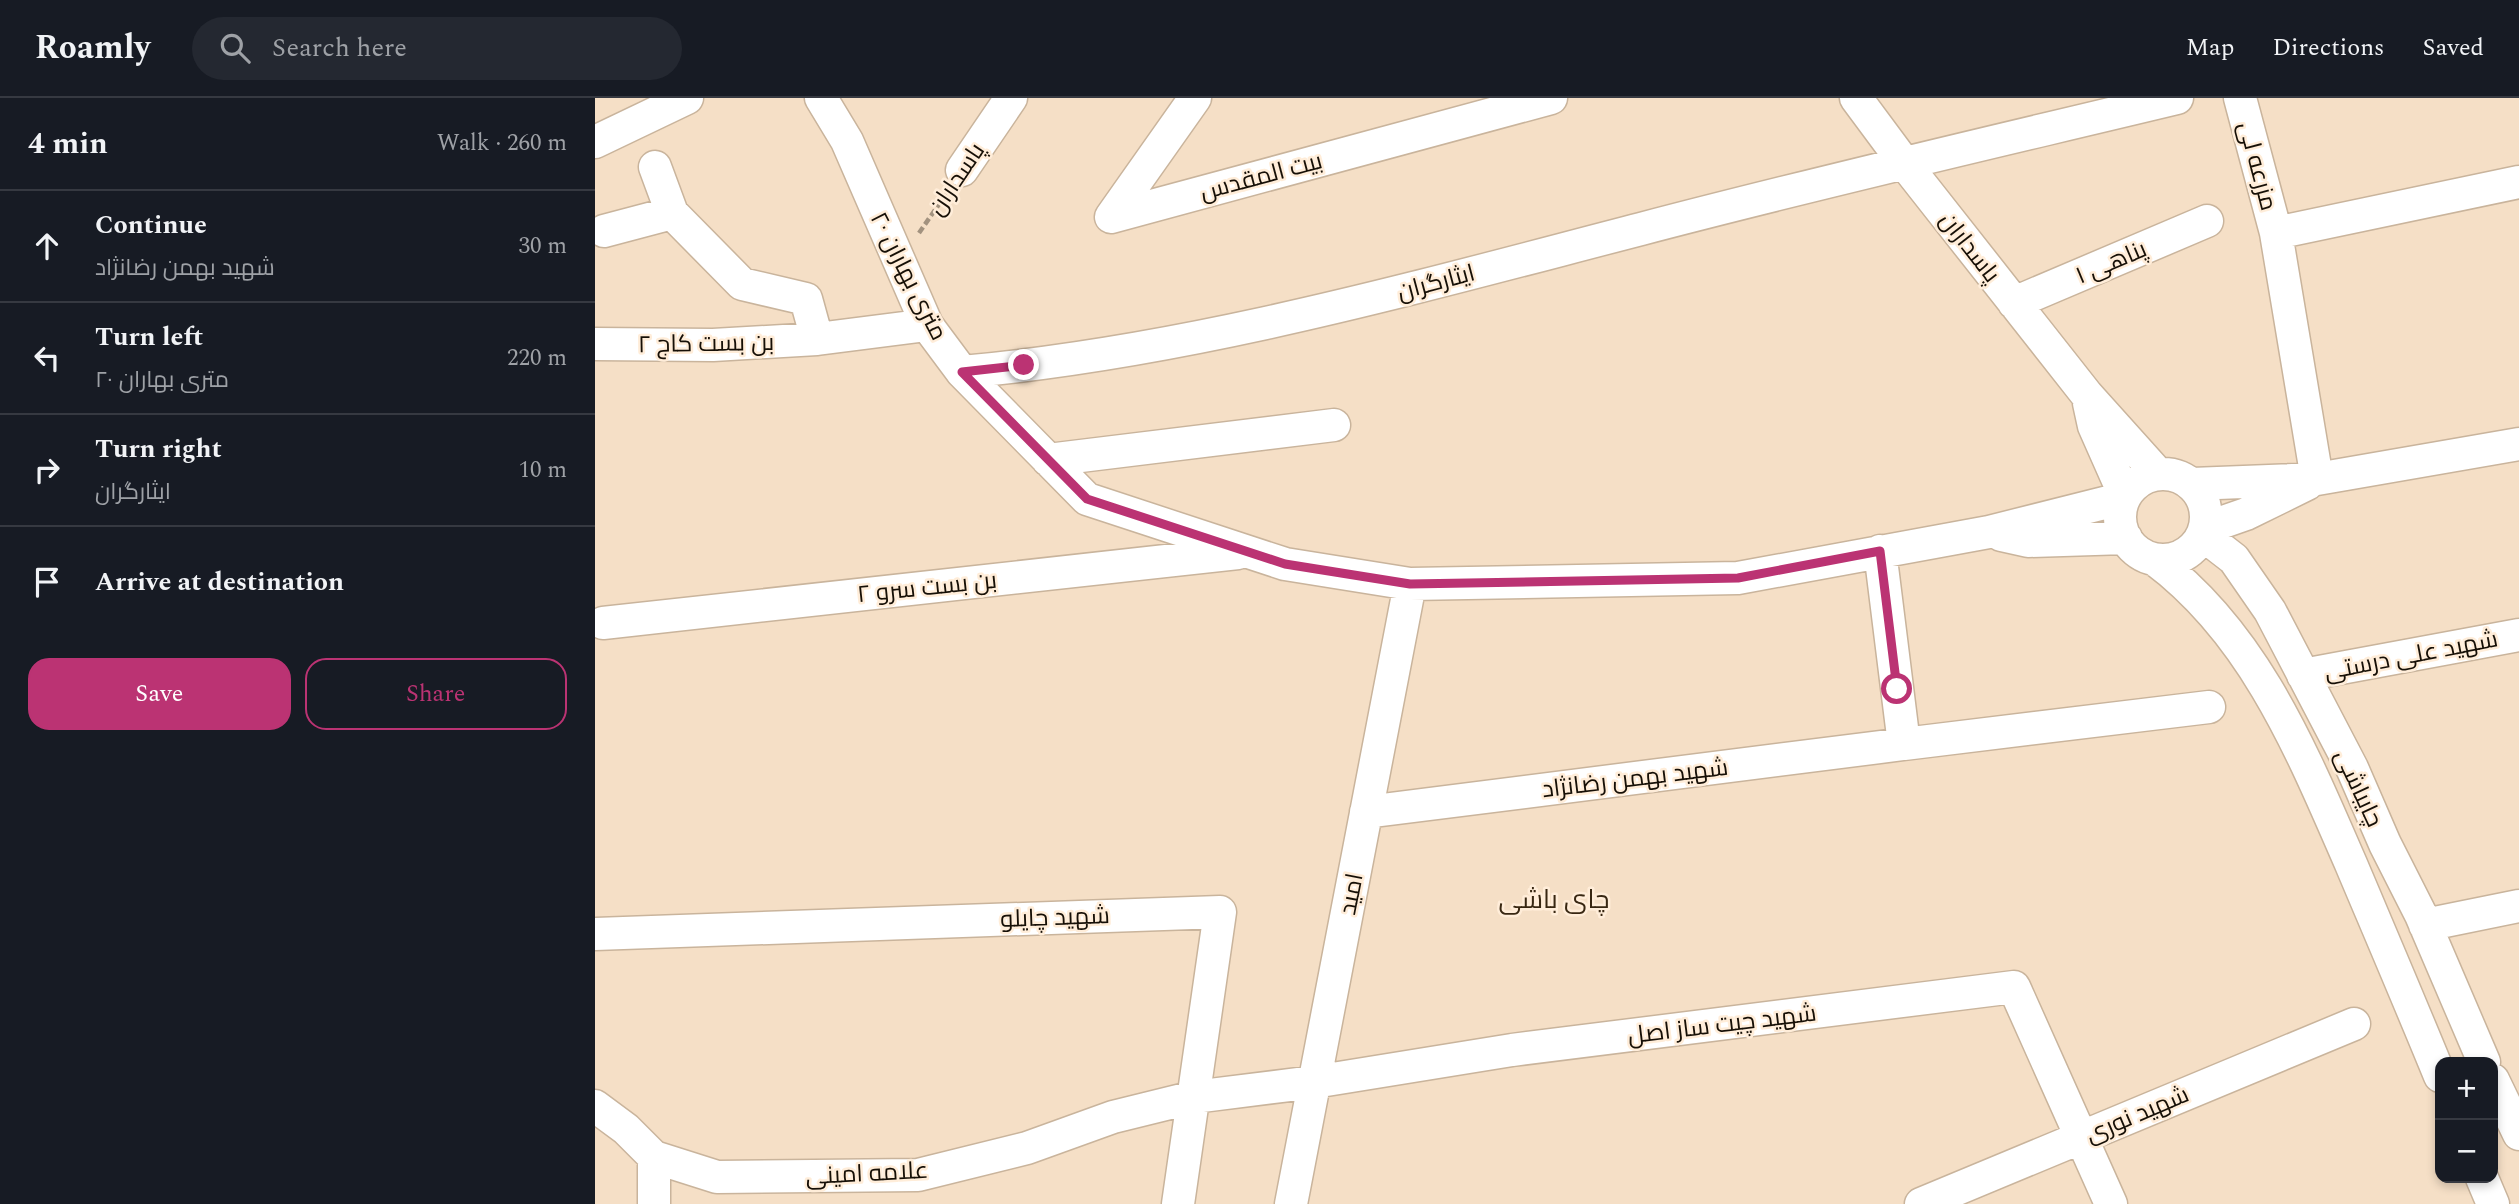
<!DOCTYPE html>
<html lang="en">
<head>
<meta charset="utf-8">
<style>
	body { margin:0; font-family:Spectral,Cairo,serif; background:#242831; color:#f1f3f6 }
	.controls { position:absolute; right:21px; bottom:21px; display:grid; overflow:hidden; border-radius:14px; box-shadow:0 4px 10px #0003 }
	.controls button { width:63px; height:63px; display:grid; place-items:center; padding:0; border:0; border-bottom:2px solid #363941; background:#171b24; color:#f1f3f6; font:35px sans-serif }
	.stop { position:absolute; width:21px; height:21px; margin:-16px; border:5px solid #bb3373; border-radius:50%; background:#fff }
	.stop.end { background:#bb3373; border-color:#fff; box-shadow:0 2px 7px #0008 }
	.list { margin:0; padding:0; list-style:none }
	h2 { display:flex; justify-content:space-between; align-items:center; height:91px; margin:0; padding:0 28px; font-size:30px }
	h2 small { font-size:23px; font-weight:400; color:#9ea1a6 }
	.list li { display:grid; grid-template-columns:46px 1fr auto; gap:21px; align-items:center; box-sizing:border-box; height:112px; padding:0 28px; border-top:2px solid #363941 }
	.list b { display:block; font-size:26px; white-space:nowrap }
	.list p { margin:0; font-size:23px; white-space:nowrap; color:#9ea1a6 }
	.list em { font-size:23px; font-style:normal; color:#9ea1a6 }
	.actions { display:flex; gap:14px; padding:21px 28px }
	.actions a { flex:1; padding:16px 0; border:2px solid #bb3373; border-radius:21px; text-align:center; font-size:24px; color:#bb3373 }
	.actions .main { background:#bb3373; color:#fff }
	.icon { flex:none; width:38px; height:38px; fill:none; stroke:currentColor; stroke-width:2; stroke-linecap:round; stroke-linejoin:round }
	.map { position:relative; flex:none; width:1924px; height:1106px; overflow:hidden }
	header { display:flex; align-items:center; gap:42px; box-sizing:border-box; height:98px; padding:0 35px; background:#171b24; border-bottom:2px solid #363941 }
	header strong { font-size:33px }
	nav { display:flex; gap:38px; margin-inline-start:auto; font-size:24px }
	.search { width:490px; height:63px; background:#242831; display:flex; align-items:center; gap:18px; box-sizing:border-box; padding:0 24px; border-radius:38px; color:#9ea1a6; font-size:26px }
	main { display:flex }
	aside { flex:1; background:#171b24 }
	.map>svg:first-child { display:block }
</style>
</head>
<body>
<header>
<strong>Roamly</strong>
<div class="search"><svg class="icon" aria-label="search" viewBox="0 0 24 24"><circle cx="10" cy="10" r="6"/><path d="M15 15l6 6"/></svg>Search here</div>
<nav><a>Map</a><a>Directions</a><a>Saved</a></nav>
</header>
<main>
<aside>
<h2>4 min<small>Walk · 260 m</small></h2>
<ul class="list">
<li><svg class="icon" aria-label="ahead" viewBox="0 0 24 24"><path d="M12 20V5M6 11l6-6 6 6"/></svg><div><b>Continue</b><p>شهید بهمن رضانژاد</p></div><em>30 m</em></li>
<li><svg class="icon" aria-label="left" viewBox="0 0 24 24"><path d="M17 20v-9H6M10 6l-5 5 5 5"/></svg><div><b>Turn left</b><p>۲۰ متری بهاران</p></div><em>220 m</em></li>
<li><svg class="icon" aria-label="right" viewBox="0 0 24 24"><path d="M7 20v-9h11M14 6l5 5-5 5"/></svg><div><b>Turn right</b><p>ایثارگران</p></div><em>10 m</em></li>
<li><svg class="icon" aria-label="arrive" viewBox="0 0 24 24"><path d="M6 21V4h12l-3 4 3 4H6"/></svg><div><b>Arrive at destination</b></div></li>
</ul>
<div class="actions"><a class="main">Save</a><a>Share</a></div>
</aside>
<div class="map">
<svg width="1924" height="1106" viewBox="0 0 1924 1106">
	<rect width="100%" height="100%" fill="#f5dfc6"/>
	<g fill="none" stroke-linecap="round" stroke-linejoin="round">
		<defs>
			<path id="minor" d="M226,0l26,43 80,184 35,47 125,127 198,65 125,20 328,-6 251,-46 135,-34
				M600,0l-84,119 440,-119
				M1261,0l49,66 182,231 71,79
				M1645,0l36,135
				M0,44l92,-44
				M60,69l17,46 70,71 64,15 11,40 110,-14
				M367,72l49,-72
				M9,133l68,-18
				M1419,205l193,-82
				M0,246l118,1 104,-6
				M367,274c231,-21 455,-85 679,-143 178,-47 357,-88 536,-131
				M1494,305l5,23 31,70
				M453,362l286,-35
				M1525 419a43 43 0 1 1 86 0a43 43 0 1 1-86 0Z
				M1722,381l-41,-246 243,-51
				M1597,386l125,-5 202,-35
				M1611,430l40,-14 61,-30
				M1406,437l27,6 98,-3
				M1608,437l31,24 36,52 82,157 33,76 36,71 63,147
				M1559,461c101,75 148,193 197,305 30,71 60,141 89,212
				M8,525l635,-70
				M1708,577l216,-40
				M1309,646l305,-37
				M771,714l538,-68 -24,-193
				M1830,827l94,-19
				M0,836l625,-22 -42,292
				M1898,982l26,54
				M0,1008l31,23 28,28 63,20 201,-2 109,-27 86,-31 81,-20 120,-15 198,-32 502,-63 97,217
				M1887,1080l11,26
				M59,1106v-47
				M696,1106l119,-620
				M1326,1106l433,-180"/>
		</defs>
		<use href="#minor" stroke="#c9b49c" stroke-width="35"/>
		<path stroke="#a2927f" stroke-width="4.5" stroke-dasharray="7 3.5" stroke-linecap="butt" d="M324,135l27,-39"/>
		<use href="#minor" stroke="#fff" stroke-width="32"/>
	</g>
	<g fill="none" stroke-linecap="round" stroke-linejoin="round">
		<path stroke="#bb3373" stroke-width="9" d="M429,267l-62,7 125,127 198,65 125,20 328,-6 142,-27 17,138"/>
	</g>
	<g text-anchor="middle" stroke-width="5" stroke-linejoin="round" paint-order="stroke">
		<g font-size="24" fill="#160f06" stroke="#ffedd9">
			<text transform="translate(1663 68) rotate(75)" y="8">مزرعه لی</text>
			<text transform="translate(666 78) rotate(-15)" y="8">بیت المقدس</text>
			<text transform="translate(361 81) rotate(-56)" y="8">پاسداران</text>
			<text transform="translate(1375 149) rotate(52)" y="8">پاسداران</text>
			<text transform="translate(1516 164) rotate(-23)" y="8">پناهی ۱</text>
			<text transform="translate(314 178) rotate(63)" y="8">۲۰ متری بهاران</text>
			<text transform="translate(841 184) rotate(-15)" y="8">ایثارگران</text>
			<text transform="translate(111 245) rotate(-1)" y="8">بن بست کاج ۲</text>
			<text transform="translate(332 489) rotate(-6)" y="8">بن بست سرو ۲</text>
			<text transform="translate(1816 557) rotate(-11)" y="8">شهید علی درستی</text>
			<text transform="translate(1040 680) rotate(-7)" y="8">شهید بهمن رضانژاد</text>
			<text transform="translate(1764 690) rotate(65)" y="8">چایباشی</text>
			<text transform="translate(756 796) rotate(-79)" y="8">امید</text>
			<text transform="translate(460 819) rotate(-2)" y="8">شهید چایلو</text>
			<text transform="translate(1127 926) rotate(-7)" y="8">شهید چیت ساز اصل</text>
			<text transform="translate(1542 1016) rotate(-23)" y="8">شهید نوری</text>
			<text transform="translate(272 1075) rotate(-3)" y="8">علامه امینی</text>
		</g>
		<g font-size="26" fill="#382712" stroke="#ffedd9">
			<text x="959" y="810">چای باشی</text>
		</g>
	</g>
</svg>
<div class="controls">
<button>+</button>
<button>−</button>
</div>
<div class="stop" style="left:1302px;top:591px"></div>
<div class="stop end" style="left:429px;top:267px"></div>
</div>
</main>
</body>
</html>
